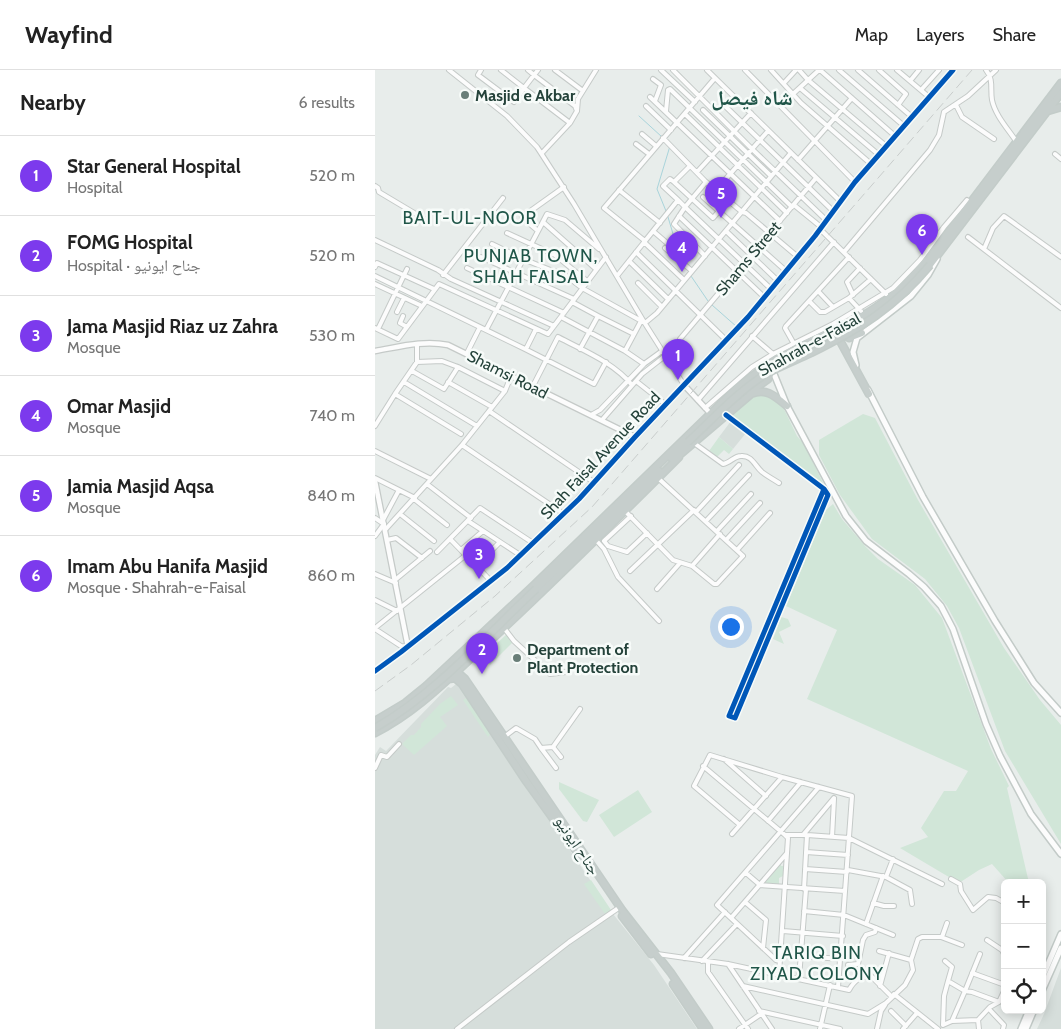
<!DOCTYPE html>
<html lang="en">
<head>
<meta charset="utf-8">
<style>
	body { margin:0; font-family:Cabin,"Noto Naskh Arabic",sans-serif; background:#f2f2f2; color:#222 }
	.controls { position:absolute; right:15px; bottom:15px; display:grid; overflow:hidden; border-radius:8px; box-shadow:0 2px 12px #0003 }
	.controls button { width:45px; height:45px; display:grid; place-items:center; padding:0; border:0; border-bottom:1px solid #e0e0e0; background:#fff; color:#222; font:25px sans-serif }
	.you { position:absolute; left:355px; top:556px; width:18px; height:18px; margin:-12px; border:4px solid #fff; border-radius:50%; background:#1a73e8; box-shadow:0 0 0 8px #1a73e833 }
	.badge { display:grid; place-items:center; width:32px; height:32px; border-radius:50%; background:#7c3aed; color:#fff; font-size:16px; font-weight:700 }
	.pin { position:absolute; translate:-50% -41px; filter:drop-shadow(0 1px 2px #0008) }
	.pin::after { content:''; position:absolute; top:26px; width:18px; height:15px; background:inherit; clip-path:polygon(0 0,100% 0,50% 100%) }
	.list { margin:0; padding:0; list-style:none }
	h2 { display:flex; justify-content:space-between; align-items:center; height:65px; margin:0; padding:0 20px; font-size:21px }
	h2 small { font-size:16px; font-weight:400; color:#767676 }
	.list li { display:grid; grid-template-columns:32px 1fr auto; gap:15px; align-items:center; box-sizing:border-box; height:80px; padding:0 20px; border-top:1px solid #e0e0e0 }
	.list b { display:block; font-size:19px; white-space:nowrap }
	.list p { margin:0; font-size:16px; white-space:nowrap; color:#767676 }
	.list em { font-size:16px; font-style:normal; color:#767676 }
	.icon { flex:none; width:28px; height:28px; fill:none; stroke:currentColor; stroke-width:2; stroke-linecap:round; stroke-linejoin:round }
	.map { position:relative; flex:none; width:686px; height:959px; overflow:hidden }
	header { display:flex; align-items:center; gap:30px; box-sizing:border-box; height:70px; padding:0 25px; background:#fff; border-bottom:1px solid #e0e0e0 }
	header strong { font-size:24px }
	nav { display:flex; gap:28px; margin-inline-start:auto; font-size:18px }
	main { display:flex }
	aside { flex:1; background:#fff }
	.map>svg:first-child { display:block }
</style>
</head>
<body>
<header>
<strong>Wayfind</strong>
<nav><a>Map</a><a>Layers</a><a>Share</a></nav>
</header>
<main>
<aside>
<h2>Nearby<small>6 results</small></h2>
<ul class="list">
<li><span class="badge">1</span><div><b>Star General Hospital</b><p>Hospital</p></div><em>520 m</em></li>
<li><span class="badge">2</span><div><b>FOMG Hospital</b><p>Hospital · جناح ایونیو</p></div><em>520 m</em></li>
<li><span class="badge">3</span><div><b>Jama Masjid Riaz uz Zahra</b><p>Mosque</p></div><em>530 m</em></li>
<li><span class="badge">4</span><div><b>Omar Masjid</b><p>Mosque</p></div><em>740 m</em></li>
<li><span class="badge">5</span><div><b>Jamia Masjid Aqsa</b><p>Mosque</p></div><em>840 m</em></li>
<li><span class="badge">6</span><div><b>Imam Abu Hanifa Masjid</b><p>Mosque · Shahrah-e-Faisal</p></div><em>860 m</em></li>
</ul>
</aside>
<div class="map">
<svg width="686" height="959" viewBox="0 0 686 959">
	<rect width="100%" height="100%" fill="#e8edeb"/>
	<path fill="#d6dedb" d="M356,351l15,12 -13,16 -14,-12z
		M81,614l12,13 26,41 119,176 41,51 43,64h-322v-274l5,-8 6,4 62,-64 3,1z
		M686,898v61h-24l7,-15z"/>
	<path fill="#d1e6d8" d="M386,322l18,9 4,6 14,29 7,8 21,43 -94,-70 -1,-3 26,-20z
		M488,344l12,4 43,82 86,148 36,52 21,25v119l-56,-93 -46,-123 -12,-22 -22,-27 -53,-40 -32,-44 -21,-40v-15z
		M344,367l14,12 -4,5 -5,-4 -7,7 -8,-6z
		M458,434l9,15 23,27 13,13 37,26 27,33 49,131 18,37 -2,2 22,95h-16l-2,-4 -3,3 -16,-18 -13,6 -20,13 -59,-35 28,-11 -7,-9 23,-37h12l12,-20 -161,-72 30,-69 -51,-24 40,-96z
		M406,547l7,2 3,7 -12,6 5,12 -11,-5z
		M132,564l6,8 -23,23 -7,-9z
		M76,626l7,9 -18,12 7,9 -33,29 -12,-11 9,-9h3l7,-8v-3l19,-20z
		M93,627l23,36 -3,4 -25,-37z
		M184,712l40,18 -12,22 -4,-1 -24,-32z
		M263,720l14,22 -38,25 -15,-22z
		M406,792v4h3l-1,10 -4,2v6l-15,-1z
		M216,810l20,30 -6,4 -21,-30z"/>
	<g fill="none" stroke-linecap="round" stroke-linejoin="round">
		<path stroke="#a9d4db" stroke-width="1" d="M264,46l23,21
			M291,141l-9,-22 13,-43
			M293,147l8,27 9,18
			M316,206l17,25
			M337,235l25,22"/>
		<defs>
			<path id="minor" d="M74,0l58,46 30,31 37,57 70,118 40,63 64,-68 67,-81 40,-54 98,-112
				M106,0l-3,5 36,27 10,-14 46,35
				M126,0l23,18 10,-13 41,31 2,5
				M153,0l6,5 4,-5
				M180,0l28,21
				M286,0l34,32
				M298,0l79,79 74,71
				M332,0l133,131
				M370,0l110,112
				M396,0l30,33 70,61
				M424,0l9,10 78,66
				M445,0l75,66
				M464,0l65,56
				M483,0l54,47
				M504,0l27,24 -8,11
				M522,0l32,27
				M611,0c8,10 4,19 6,30 3,15 16,29 24,41
				M278,9l8,6 -6,16
				M535,11l9,-11
				M409,13l12,-13
				M425,18l79,67
				M546,20l18,-20
				M418,24l26,-24
				M275,27l130,124
				M348,34l110,107
				M581,35l6,12 32,22
				M271,36l25,24
				M328,40l68,66
				M291,41l2,-21 2,-1 122,118
				M310,44l102,99
				M267,64l14,12
				M288,68l42,43 37,31 4,1 52,44
				M261,74l13,10
				M167,83l28,-30 7,-12 1,-12 18,-29
				M680,84l6,5
				M423,90l54,-62
				M322,102l54,-59
				M299,112l39,36 6,-7
				M0,116l3,2 1,4 47,28
				M244,120l41,33
				M341,120l52,-59
				M328,127l83,74
				M303,130l-15,-14 7,-7 4,3 16,-16
				M419,135l27,22
				M304,146l85,81
				M147,147l42,-30
				M149,149l14,12
				M168,152l53,47
				M445,159l66,65
				M278,161l21,18
				M351,161l52,50
				M132,163l48,22 32,26
				M593,167l93,71
				M0,170l63,30 13,9 103,47
				M270,171l33,-41 7,7 21,-25
				M269,172l40,38
				M117,174l31,15 30,12 11,3 18,14 63,35 12,-10 133,-159
				M290,178l27,23
				M609,179l9,-21 11,-12 57,41
				M261,182l90,88
				M469,182l86,-102 9,-15 5,-23 24,-16 28,-26
				M330,186l-31,-32 11,-17 86,82
				M106,187l93,42
				M254,191l39,38
				M0,197l2,-4 57,26
				M92,198l97,45
				M68,205l60,-77
				M0,206l150,73 69,35 12,-22
				M242,206l28,-35 -41,-33 111,-130
				M263,213l24,24
				M0,214l47,22
				M443,221l15,16
				M478,225l-6,-13 13,-14
				M474,228l12,13
				M434,231l11,11h5l24,-14 22,-19
				M197,232l26,14 -18,33
				M22,242l7,-14
				M28,246l-3,7 7,4
				M223,246l36,18
				M186,247l64,34 19,13
				M0,258l23,11 41,-55 109,50 58,-77
				M3,259l29,-60
				M111,260l61,-116 18,6 34,29
				M377,266l21,18
				M305,269l136,-161
				M419,274l-9,-16 1,-2 63,-69
				M151,279l10,-20
				M250,281l16,-30
				M92,283l13,-26
				M42,292l25,-1 16,6 47,24
				M37,301l32,18 14,-22
				M261,311l29,23
				M29,312l73,44
				M73,312l44,25
				M158,316l25,-49c26,14 55,25 74,48
				M20,324l66,40
				M323,330l136,-158
				M330,338l47,-41 21,-13 60,-30 60,-36 27,-28 24,-33 23,-27
				M114,341l106,72
				M216,345l9,-5 44,-46 18,-13
				M351,345l98,74 4,6 -93,223 -6,-2 95,-227
				M227,350l40,-46 23,-18
				M0,356l20,-32 22,-32v-18
				M319,373l29,21c7,-1 11,-8 18,-8 11,-1 14,10 21,16 5,4 11,7 17,11
				M87,375l102,69
				M0,381l56,28
				M0,408l40,20
				M52,414l44,34
				M39,429l33,26
				M250,441l48,49 19,6 22,18h3l26,-28 -85,-78
				M321,442l43,-47
				M25,444l34,27
				M256,446l-27,25 4,5 19,6 20,-19
				M0,448l9,6 -9,12
				M8,450l16,-30
				M93,451l52,34
				M331,451l43,-46
				M10,460l77,-85 43,-54 6,-15
				M342,461l34,-37
				M220,469l9,10 14,28 41,44
				M12,470l9,-2 26,20
				M76,470l39,40
				M351,470l34,-37
				M86,480l22,-19
				M362,480l33,-37
				M62,482l43,-44 53,35
				M101,496l24,-24
				M317,496l28,-32
				M255,501l64,-61
				M0,504l21,9
				M20,510l35,-29
				M282,519l23,-26
				M0,530l22,11
				M0,558l91,-73
				M129,558l10,13 36,33 16,-2
				M0,559l26,17 7,1
				M0,601l33,-24
				M129,667l12,-9 19,11 6,9 12,-1 27,-38
				M178,677l8,10
				M166,678l15,20
				M349,689l42,37
				M328,696l82,69h22l42,3 93,46
				M0,698l6,-13 6,2 12,-13
				M393,751l33,-39
				M365,755l-46,-39 16,-31 72,22
				M357,764l50,-57 70,19 -14,191
				M428,765l31,-37
				M457,767l2,-38
				M431,782l42,3
				M430,799l42,3
				M473,800l38,7 24,13 2,14
				M371,803l14,12 85,6
				M511,807l7,-18
				M576,809l9,5 1,7 12,19 15,-13 8,1 9,5
				M429,819l3,-54
				M370,832l21,18 -3,28
				M498,833l11,3h10
				M429,841l40,4 49,20
				M356,848l56,-65
				M491,854l17,-48
				M408,861l60,5
				M566,867l21,8
				M612,870l15,10 3,6
				M504,881l32,9
				M282,884l71,10 121,26c5,-9 11,-14 22,-14l21,21
				M426,886l40,3
				M309,888l41,-46
				M327,891l35,-37
				M405,891l-4,-1 -59,-55 102,-118
				M570,891l7,6 -4,14
				M333,892v10l40,57
				M353,894l44,65
				M473,895l10,-1 5,-24 3,-5 9,-3 1,-4
				M597,903l33,12
				M404,904l9,-136 -3,-3
				M424,908l7,-89
				M368,916l125,28 18,-11 19,-18 8,-15 -2,-10 7,-21 4,-2h20l5,-14
				M505,916l9,-33
				M519,924l44,35
				M624,932l6,-13
				M614,939l15,16 -1,4
				M384,941l81,18
				M516,941l15,15
				M577,951l13,-30 7,1 27,10 -9,5 -12,13
				M568,955l1,-29 4,-15 17,10 15,-37
				M568,955l9,-4 26,-1 1,9
				M82,959l112,-87 48,-33
				M364,959l22,-15
				M445,959l10,-44
				M502,959l4,-18 4,-6
				M528,959l14,-16"/>
			<path id="tertiary" d="M0,281c24,-4 48,-11 73,-6l187,92
				M0,411l33,166
				M33,577l99,-79 57,-54 120,-129 26,28"/>
			<path id="secondary" d="M481,295l-3,-13 4,-14 54,-42 17,-21 9,-16
				M397,299l15,37 59,110 20,25 43,33 15,13 17,19 12,23 33,95 14,32 31,58 30,40
				M493,320l55,107 72,124 39,62 27,30
				M667,908l19,-44
				M667,921l19,-43
				M646,959l8,-19
				M651,959l8,-19"/>
			<path id="trunk" d="M673,41l13,-4
				M555,195l131,-172
				M468,261l1,3 5,4 13,-5
				M454,266l16,-7
				M442,272l14,-5 8,2 30,55
				M375,322l18,-13 2,-4 -5,-5
				M302,387l74,-63c15,-7 25,3 36,12
				M296,388l17,-16
				M161,519l123,-118
				M74,601l8,1 8,7 157,231 49,63 38,56
				M74,609l6,-1 7,6 64,97 56,78
				M0,651l30,-18 21,-17 107,-100 204,-198c18,-15 39,-29 60,-41 28,-14 60,-25 85,-44 25,-17 43,-41 61,-64l118,-156
				M0,663c41,-21 71,-52 104,-82 68,-62 135,-129 200,-194
				M247,846l29,38
				M298,914l30,45"/>
		</defs>
		<use href="#minor" stroke="#c5cac8" stroke-width="6"/>
		<use href="#tertiary" stroke="#c5cac8" stroke-width="7"/>
		<use href="#secondary" stroke="#c3cbc8" stroke-width="8"/>
		<use href="#trunk" stroke="#c3ccc9" stroke-width="9"/>
		<use href="#minor" stroke="#fcfcfc" stroke-width="4"/>
		<use href="#tertiary" stroke="#fcfcfc" stroke-width="4.5"/>
		<use href="#secondary" stroke="#fcfcfc" stroke-width="5"/>
		<use href="#trunk" stroke="#c6cecc" stroke-width="6"/>
		<path stroke="#c9cdcc" stroke-width="1" stroke-dasharray="10 5" stroke-linecap="butt" d="M0,621l36,-26 84,-69 97,-89 380,-437"/>
		<defs>
			<path id="trunk-bridge" d="M313,372c25,-23 49,-50 78,-68 14,-8 30,-14 45,-21 50,-25 83,-45 119,-88
				M0,658c60,-34 111,-92 161,-139"/>
		</defs>
		<use href="#trunk-bridge" stroke="#c3ccc9" stroke-width="9" stroke-linecap="butt"/>
		<use href="#trunk-bridge" stroke="#c6cecc" stroke-width="6"/>
		<defs>
			<path id="cycleway" d="M351,345l98,74 4,6 -93,223 -6,-2 95,-227
				M0,601l26,-19 106,-84 72,-69 56,-62 113,-120 67,-81 40,-54 98,-112"/>
		</defs>
		<use href="#cycleway" stroke="#f7fbf9" stroke-width="8"/>
		<use href="#cycleway" stroke="#0057b8" stroke-width="5"/>
	</g>
	<g fill="#697e78" stroke="#f7fbf9" stroke-width="2">
		<circle cx="90" cy="25" r="5"/>
		<circle cx="142" cy="588" r="5"/>
	</g>
	<g text-anchor="middle" stroke-width="5" stroke-linejoin="round" paint-order="stroke">
		<g font-size="16" font-weight="bold" fill="#24423a" stroke="#f7fbf9" text-anchor="start">
			<text x="100" y="31">Masjid e Akbar</text>
			<text x="152" y="585">Department of<tspan x="152" dy="18">Plant Protection</tspan></text>
		</g>
		<g font-size="16" fill="#24423a" stroke="#f7fbf9">
			<text transform="translate(373 188) rotate(-50)" y="6">Shams Street</text>
			<text transform="translate(434 274) rotate(-29)" y="6">Shahrah-e-Faisal</text>
			<text transform="translate(133 304) rotate(27)" y="6">Shamsi Road</text>
			<text transform="translate(225 385) rotate(-47)" y="6">Shah Faisal Avenue Road</text>
			<text transform="translate(203 775) rotate(56)" y="6">جناح ایونیو</text>
		</g>
		<g font-size="18" letter-spacing="1" fill="#1f5548" stroke="#f7fbf9">
			<text x="95" y="154">BAIT-UL-NOOR</text>
			<text x="156" y="192">PUNJAB TOWN,<tspan x="156" dy="21">SHAH FAISAL</tspan></text>
			<text x="442" y="889">TARIQ BIN<tspan x="442" dy="21">ZIYAD COLONY</tspan></text>
		</g>
		<g font-size="21" font-weight="bold" fill="#1f5548" stroke="#f7fbf9">
			<text x="377" y="35">شاہ فیصل</text>
		</g>
	</g>
</svg>
<div class="controls">
<button>+</button>
<button>−</button>
<button><svg class="icon" aria-label="locate" viewBox="0 0 24 24"><circle cx="12" cy="12" r="6"/><path d="M12 2v4M12 18v4M2 12h4M18 12h4"/></svg></button>
</div>
<div class="you"></div>
<div class="pin badge" style="left:303px;top:310px">1</div>
<div class="pin badge" style="left:107px;top:604px">2</div>
<div class="pin badge" style="left:104px;top:509px">3</div>
<div class="pin badge" style="left:307px;top:202px">4</div>
<div class="pin badge" style="left:346px;top:148px">5</div>
<div class="pin badge" style="left:547px;top:185px">6</div>
</div>
</main>
</body>
</html>
